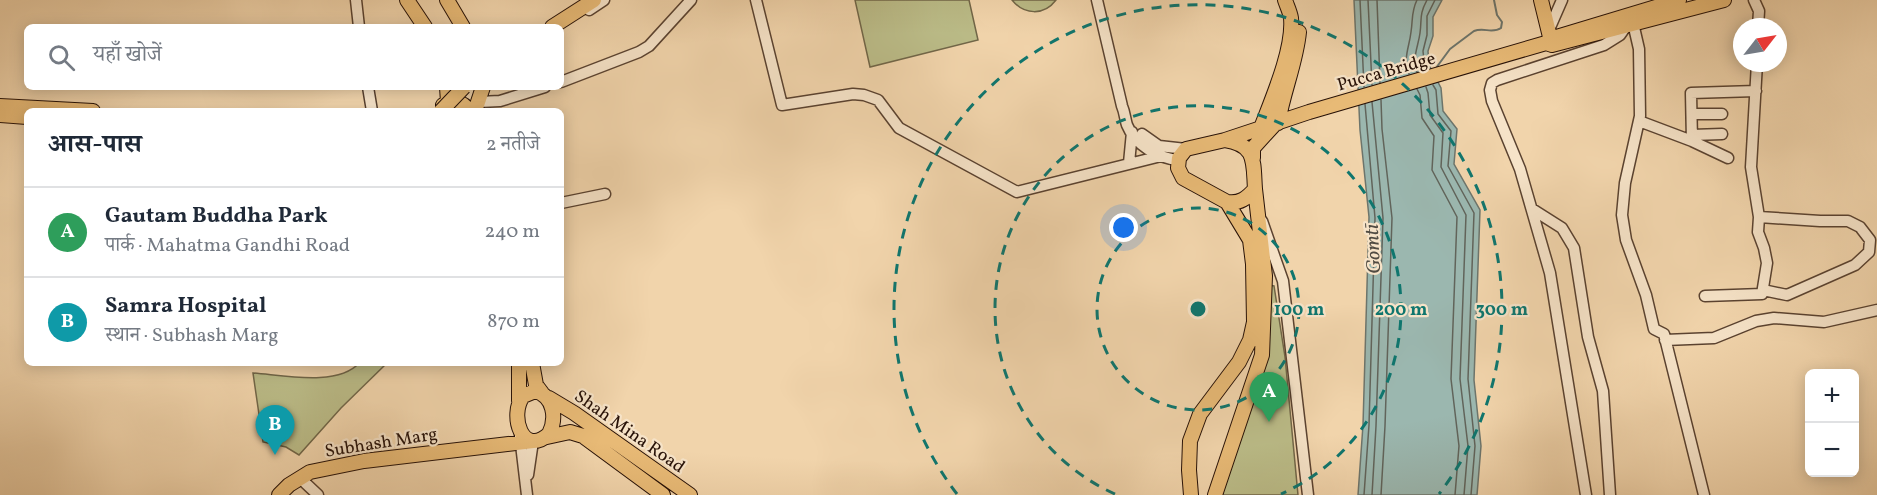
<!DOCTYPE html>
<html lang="hi">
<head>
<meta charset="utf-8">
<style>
	body { margin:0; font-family:Vollkorn,"Noto Serif Devanagari",serif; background:#f2f2f3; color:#1f2937 }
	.controls { position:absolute; right:18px; bottom:18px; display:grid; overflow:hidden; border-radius:9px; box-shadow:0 3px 15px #0003 }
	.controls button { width:54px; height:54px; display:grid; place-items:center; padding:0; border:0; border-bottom:2px solid #e0e1e3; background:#fff; color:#1f2937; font:30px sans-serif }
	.compass { position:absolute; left:1733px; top:18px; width:54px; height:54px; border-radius:50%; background:#fff; box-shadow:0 3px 15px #0003; rotate:59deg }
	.you { position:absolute; left:1124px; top:228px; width:21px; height:21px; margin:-15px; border:4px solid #fff; border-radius:50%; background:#1a73e8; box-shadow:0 0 0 9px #1a73e833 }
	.badge { display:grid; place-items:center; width:39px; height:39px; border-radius:50%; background:#7c3aed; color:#fff; font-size:20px; font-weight:700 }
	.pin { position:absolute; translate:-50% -50px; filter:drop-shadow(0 2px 3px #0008) }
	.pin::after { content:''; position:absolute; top:32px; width:21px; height:18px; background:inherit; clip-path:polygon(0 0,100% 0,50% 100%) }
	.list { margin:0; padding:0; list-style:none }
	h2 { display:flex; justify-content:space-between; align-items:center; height:78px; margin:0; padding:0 24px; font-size:26px }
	h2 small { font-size:20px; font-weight:400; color:#747a83 }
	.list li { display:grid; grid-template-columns:39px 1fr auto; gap:18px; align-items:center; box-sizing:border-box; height:90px; padding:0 24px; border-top:2px solid #e0e1e3 }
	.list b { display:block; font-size:22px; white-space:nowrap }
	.list p { margin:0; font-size:20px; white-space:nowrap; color:#747a83 }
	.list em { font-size:20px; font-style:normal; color:#747a83 }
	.icon { flex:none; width:33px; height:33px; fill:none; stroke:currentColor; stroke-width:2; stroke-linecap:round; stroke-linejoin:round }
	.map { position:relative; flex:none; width:1877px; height:495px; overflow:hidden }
	.search { position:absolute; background:#fff; box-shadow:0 3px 15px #0003; left:24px; top:24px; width:540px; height:66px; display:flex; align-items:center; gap:15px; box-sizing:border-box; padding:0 21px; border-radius:9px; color:#747a83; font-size:22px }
	.panel { position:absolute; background:#fff; box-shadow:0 3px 15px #0003; left:24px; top:108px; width:540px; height:258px; border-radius:9px }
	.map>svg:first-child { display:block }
</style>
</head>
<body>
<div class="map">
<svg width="1877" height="495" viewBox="0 0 1877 495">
	<rect width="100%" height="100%" fill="#f1d4ab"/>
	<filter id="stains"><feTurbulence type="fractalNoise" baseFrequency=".00333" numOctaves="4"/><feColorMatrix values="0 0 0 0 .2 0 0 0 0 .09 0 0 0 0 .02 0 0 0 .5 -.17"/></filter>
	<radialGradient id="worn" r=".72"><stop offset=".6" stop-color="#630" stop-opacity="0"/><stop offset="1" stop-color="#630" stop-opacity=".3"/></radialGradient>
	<path fill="#bbbc88" stroke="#716648" stroke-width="1.5" d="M855,0h114l9,40 -108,27z
		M1012,0h44c-12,16 -32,15 -44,0z
		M1268,285l6,1 11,71 13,138h-76l40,-119 5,-29z
		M359,363h28l-46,45 -42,47 -13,-8 -23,-5 -10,-69c29,2 85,14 106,-10z"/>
	<path fill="#9bb7af" stroke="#6d756c" stroke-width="1.5" d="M1354,0h88l-9,17v19l-5,15 1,14 12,23 2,23 14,18 -3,35 26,46 -6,170 7,66 -4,49h-119l5,-70 6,-208 -9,-87z"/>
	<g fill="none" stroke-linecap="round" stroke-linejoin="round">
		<path stroke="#61645b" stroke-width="1.5" d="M1360,0l4,87
			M1368,0l4,85
			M1377,0l3,83
			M1425,70l-2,-19 4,-16v-19l8,-16
			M1417,72c-5,-16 1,-24 3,-39 2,-15 -1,-18 7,-33
			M1409,74c-6,-18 0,-25 2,-42 2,-12 0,-20 6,-32
			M1433,85l3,5 2,24 13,17 -3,35 26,47 -6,166 7,67 -4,49
			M1426,87l2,6 2,22 13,18 -2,34 25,48 -6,164 8,67 -4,49
			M1417,89l3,6 2,23 12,18 -2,34 25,47 -6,162 8,67 -4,49
			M1364,495l5,-70 6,-207 -10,-114
			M1372,495l4,-69 7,-208 -11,-116
			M1381,495l4,-69 7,-208 -10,-89 -1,-29"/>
		<path stroke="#6d756c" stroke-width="2" d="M1436,68l14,-19 24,-18c10,-4 18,3 27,-3l1,-6 -5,-7 -3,-15"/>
		<defs>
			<path id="minor" d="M356,0l3,27
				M756,0l26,105 71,-11 11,1 14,5 21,28 118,64 144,-36
				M1097,0l25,106c3,7 3,13 5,19 8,20 31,33 51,35
				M1754,0l5,11 -1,16
				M589,10l15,-10
				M1633,23l6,26 1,67 -15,67 -3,32 4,25 20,55 8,34 10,5 40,161
				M1548,32l14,-32
				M561,82l78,-30 10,-6 42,-46
				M368,87l4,24
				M479,102l21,-1 45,-14
				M1692,114h30
				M1639,121l53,20 36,17
				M1142,134l17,12 27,3
				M1692,135l30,-1
				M1692,141l-1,-48 65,-2
				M1129,163l3,-31
				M561,203l44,-9
				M1532,209l30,19 12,20 14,89 15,54 7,104
				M1759,217l61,4h28l12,6 10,13 -1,12 -14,13 -68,30 -24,-5
				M1262,221l21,60 25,214
				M1705,296l57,-2 5,-31 -3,-15 -6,-16 1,-15 -8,-50 6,-104
				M1665,340l49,-2 42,-17 18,-3 50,4 53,-12
				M520,436l7,59
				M528,475l5,-34
				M300,478l18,17
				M1586,495l-36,-222 -30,-104 -28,-68 -2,-11 2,-7 5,-3 107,-35 16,-10 7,-10"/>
			<path id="major" d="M407,0l18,27
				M447,0l16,27
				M1541,0l11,45
				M1679,0l-129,39 -4,4 6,2 172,-45
				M552,27l42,-27
				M447,87l1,15
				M443,105c10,-6 20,-4 26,6
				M0,106l93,5
				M475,111l8,-24
				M0,115l27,2
				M1278,123c5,-31 18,-60 21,-91
				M1261,128c11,-29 33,-79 30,-110 -1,-6 -4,-12 -6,-18
				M1225,140l84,-28 237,-69
				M1225,140c32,5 28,22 30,49 -8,9 -15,15 -28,13l-44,-24 -5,-10 1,-10 7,-9z
				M1253,158v-10l21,-23
				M519,363v38
				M532,363l4,22 6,8
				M535,391c19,5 22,27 14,43 -27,24 -40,-19 -26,-38z
				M549,398l25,15 116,82
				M547,437l23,-5 13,4 80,59
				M279,495l10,-10 21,-13 54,-11 169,-20
				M1191,495l-2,-25 1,-29 10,-27 39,-52 11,-22 4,-18 -1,-58 -3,-24 -23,-38
				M1215,495l47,-140 3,-79 -10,-87"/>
		</defs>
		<use href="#minor" stroke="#5a4230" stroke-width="13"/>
		<use href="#major" stroke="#271107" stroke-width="16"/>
		<use href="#minor" stroke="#f6e3c8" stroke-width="10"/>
		<use href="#major" stroke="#e8ba76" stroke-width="14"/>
		<defs>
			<path id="major-bridge" d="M441,111l23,-24"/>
		</defs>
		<use href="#major-bridge" stroke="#271107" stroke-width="16" stroke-linecap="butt"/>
		<use href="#major-bridge" stroke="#e8ba76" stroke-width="14"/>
	</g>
	<g fill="none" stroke="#0f766e" stroke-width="3" stroke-dasharray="10 8">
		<circle cx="1198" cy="309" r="101"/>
		<path d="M1115 494A203 203 0 1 1 1281 494"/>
		<path d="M957 494A304 304 0 1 1 1439 494"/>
	</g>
	<g text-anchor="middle" stroke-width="4.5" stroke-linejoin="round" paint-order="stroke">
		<g font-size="18" fill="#271107" stroke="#f6e3c8">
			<text transform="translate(1386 71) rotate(-16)" y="6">Pucca Bridge</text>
			<text transform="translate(630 431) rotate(35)" y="6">Shah Mina Road</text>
			<text transform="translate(381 442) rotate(-9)" y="6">Subhash Marg</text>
		</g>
		<g font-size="20" font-style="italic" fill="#504b42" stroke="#f6e3c8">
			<text transform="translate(1372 249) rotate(-93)" y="7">Gomtī</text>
		</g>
	</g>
	<circle cx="1198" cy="309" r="9" fill="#0f766e" stroke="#f6e3c8" stroke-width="3"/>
	<g font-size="18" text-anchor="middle" font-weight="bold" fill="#0f766e" stroke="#f6e3c8" stroke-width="4.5" stroke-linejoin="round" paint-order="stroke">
		<text x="1299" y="315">100 m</text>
		<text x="1401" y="315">200 m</text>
		<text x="1502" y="315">300 m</text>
	</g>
	<rect width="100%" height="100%" filter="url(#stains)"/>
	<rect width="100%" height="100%" fill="url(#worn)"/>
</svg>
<div class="controls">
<button>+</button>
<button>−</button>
</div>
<svg class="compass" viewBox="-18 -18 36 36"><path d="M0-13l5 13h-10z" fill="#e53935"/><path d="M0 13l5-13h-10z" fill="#747a83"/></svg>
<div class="you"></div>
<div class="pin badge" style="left:1269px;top:422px;background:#2e9e5b">A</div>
<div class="pin badge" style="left:275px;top:455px;background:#0f9aa8">B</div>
<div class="search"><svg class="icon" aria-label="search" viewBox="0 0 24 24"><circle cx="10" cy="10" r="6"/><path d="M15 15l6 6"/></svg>यहाँ खोजें</div>
<section class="panel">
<h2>आस-पास<small>2 नतीजे</small></h2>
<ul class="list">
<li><span class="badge" style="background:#2e9e5b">A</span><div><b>Gautam Buddha Park</b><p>पार्क · Mahatma Gandhi Road</p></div><em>240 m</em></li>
<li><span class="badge" style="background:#0f9aa8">B</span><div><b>Samra Hospital</b><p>स्थान · Subhash Marg</p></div><em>870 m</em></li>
</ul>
</section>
</div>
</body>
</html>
